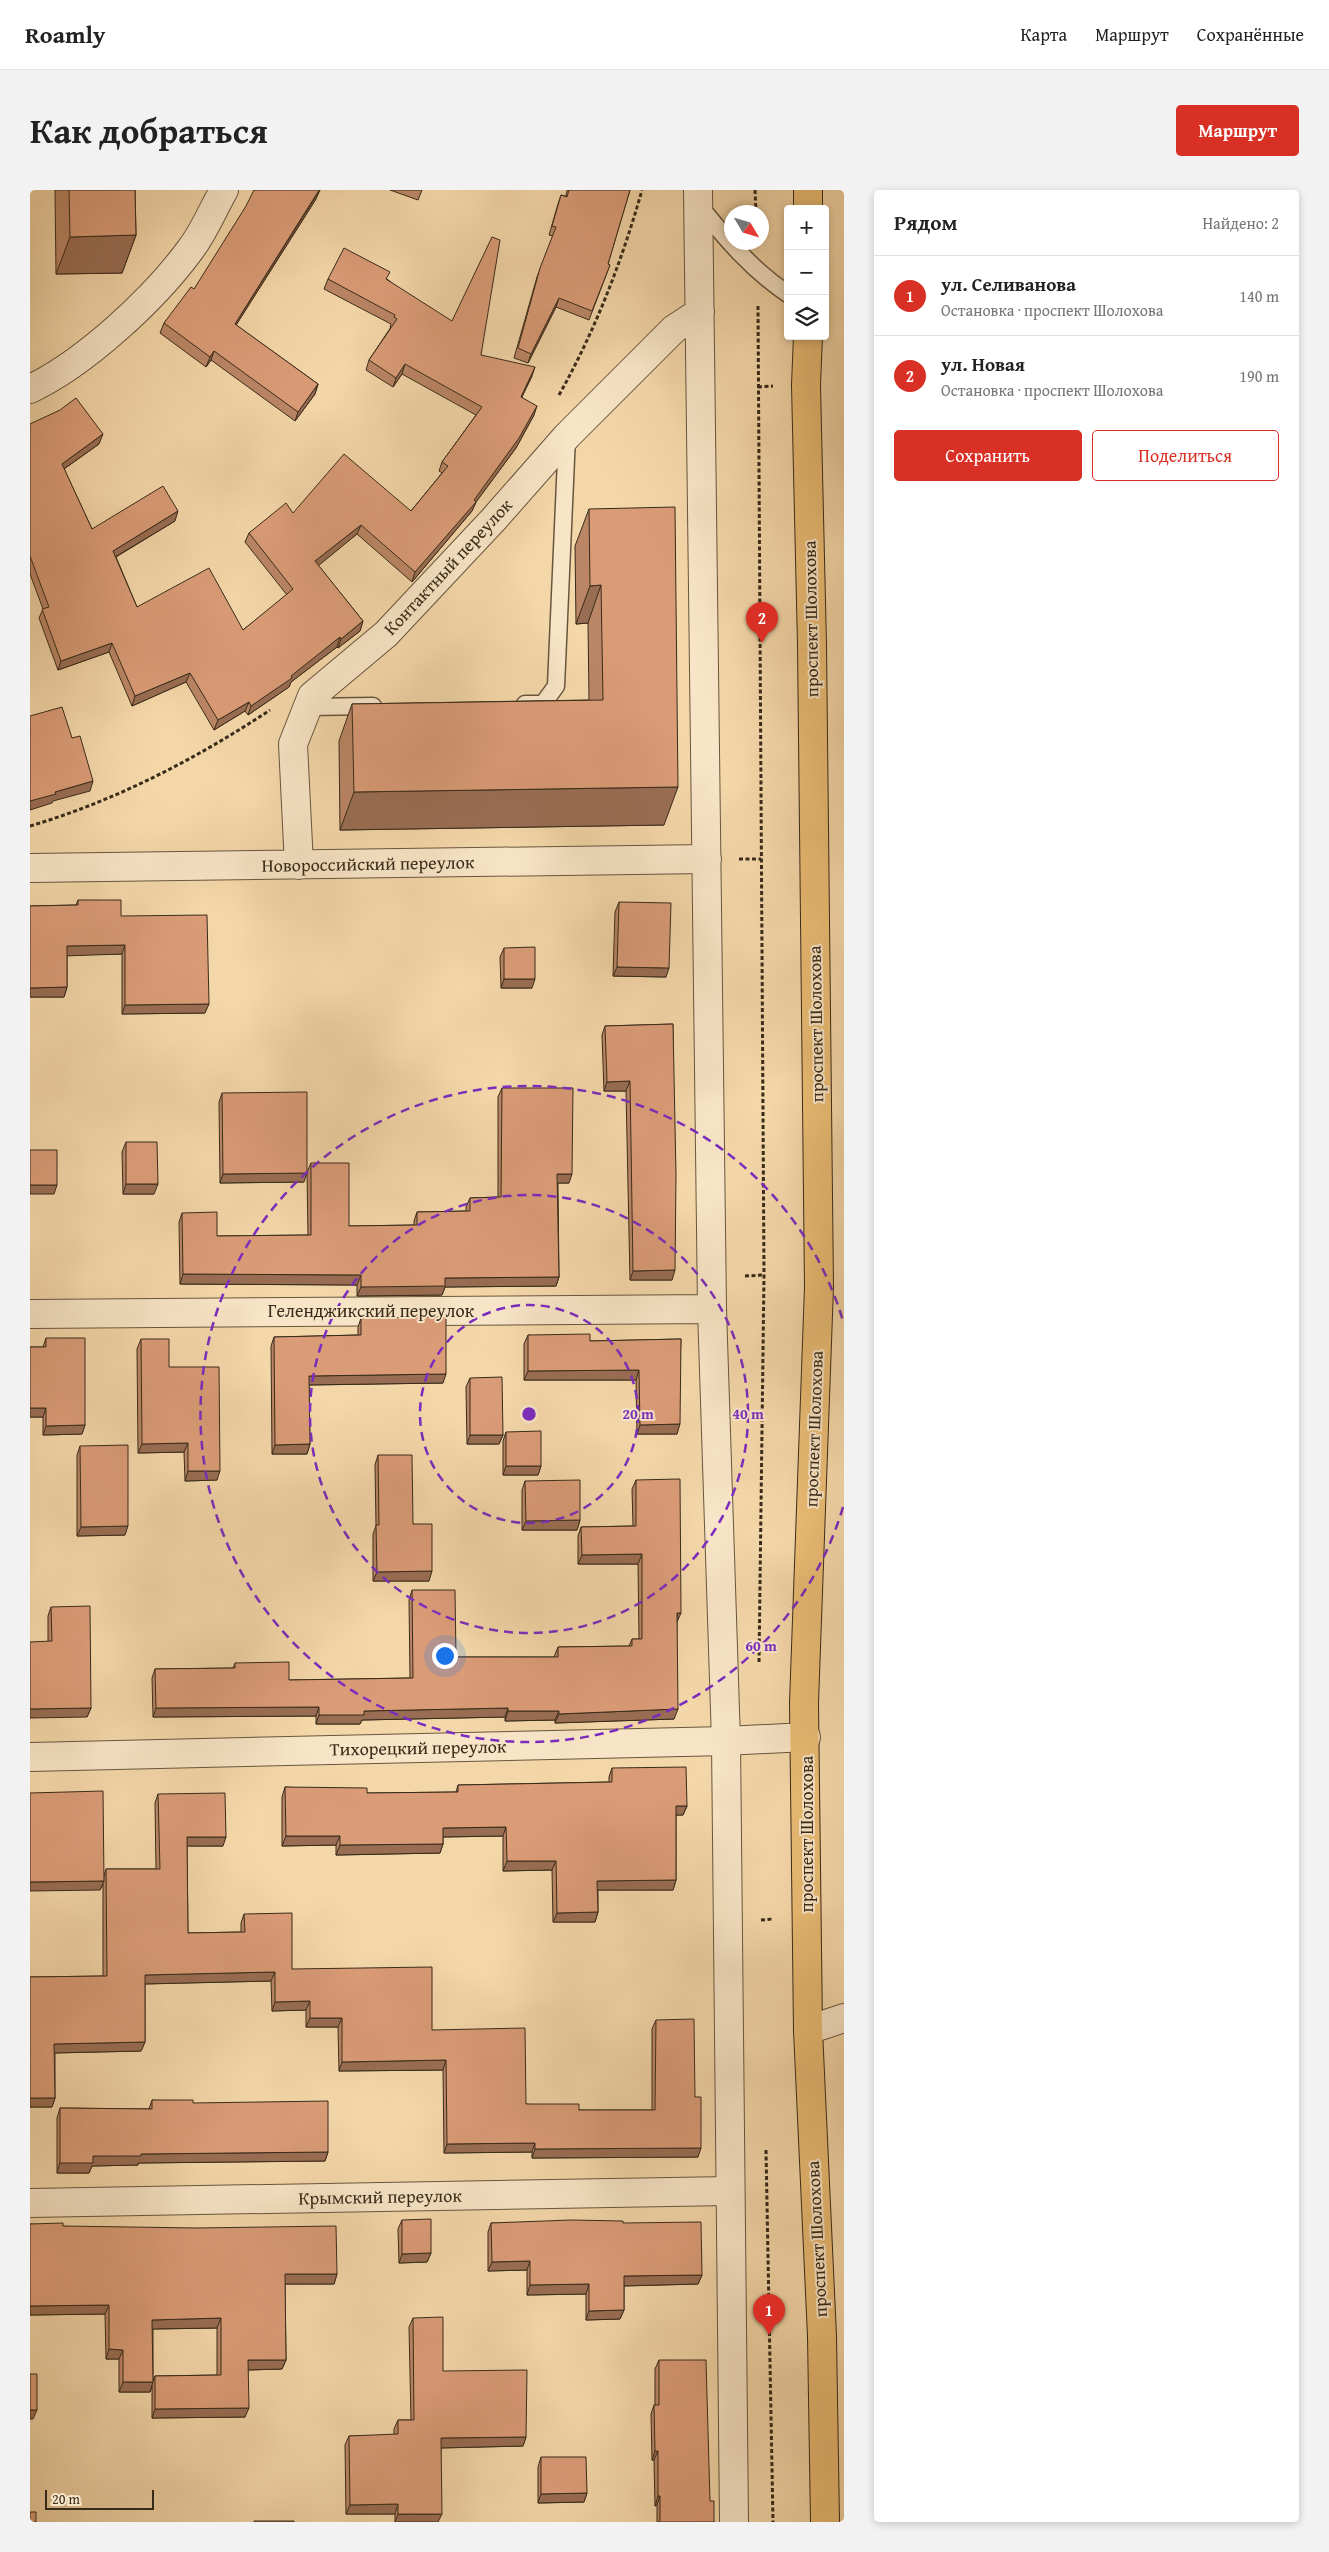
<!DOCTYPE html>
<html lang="ru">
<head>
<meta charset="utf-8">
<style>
	body { margin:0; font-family:"Gentium Book Plus",serif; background:#f2f2f2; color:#222 }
	.controls { position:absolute; right:15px; top:15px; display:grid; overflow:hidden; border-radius:5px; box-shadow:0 2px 8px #0003 }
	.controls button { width:45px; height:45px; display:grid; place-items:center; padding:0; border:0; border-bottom:1px solid #e0e0e0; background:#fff; color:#222; font:25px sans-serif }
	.compass { position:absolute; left:694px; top:15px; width:45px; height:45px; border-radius:50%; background:#fff; box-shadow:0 2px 8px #0003; rotate:128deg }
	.scale { position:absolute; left:15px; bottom:12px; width:109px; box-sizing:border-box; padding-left:5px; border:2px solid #382b1a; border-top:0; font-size:14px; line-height:18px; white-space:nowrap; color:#382b1a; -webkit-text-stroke:4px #f8e5c7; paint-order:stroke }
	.you { position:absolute; left:414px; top:1465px; width:18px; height:18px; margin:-12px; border:4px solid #fff; border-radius:50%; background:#1a73e8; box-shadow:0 0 0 8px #1a73e833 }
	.badge { display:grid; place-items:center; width:32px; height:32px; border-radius:50%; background:#d93025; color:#fff; font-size:16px; font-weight:700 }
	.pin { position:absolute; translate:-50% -41px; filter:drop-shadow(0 1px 2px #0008) }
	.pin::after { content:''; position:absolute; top:26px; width:18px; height:15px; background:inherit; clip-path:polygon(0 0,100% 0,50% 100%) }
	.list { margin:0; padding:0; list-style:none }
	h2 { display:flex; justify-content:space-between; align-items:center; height:65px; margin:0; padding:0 20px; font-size:21px }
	h2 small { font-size:16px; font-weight:400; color:#767676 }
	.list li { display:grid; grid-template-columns:32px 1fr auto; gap:15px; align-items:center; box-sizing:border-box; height:80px; padding:0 20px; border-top:1px solid #e0e0e0 }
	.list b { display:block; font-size:19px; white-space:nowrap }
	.list p { margin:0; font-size:16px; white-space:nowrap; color:#767676 }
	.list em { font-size:16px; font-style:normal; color:#767676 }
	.actions { display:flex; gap:10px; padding:15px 20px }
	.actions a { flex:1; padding:11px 0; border:1px solid #d93025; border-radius:5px; text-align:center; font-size:18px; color:#d93025 }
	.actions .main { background:#d93025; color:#fff }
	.icon { flex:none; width:28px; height:28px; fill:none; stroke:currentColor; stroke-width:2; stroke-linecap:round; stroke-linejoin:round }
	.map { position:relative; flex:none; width:814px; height:2332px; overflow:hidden; border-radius:5px }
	header { display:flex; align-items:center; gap:30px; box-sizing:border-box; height:70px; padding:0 25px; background:#fff; border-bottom:1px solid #e0e0e0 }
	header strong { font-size:24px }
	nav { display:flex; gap:28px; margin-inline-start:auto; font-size:18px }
	.intro { display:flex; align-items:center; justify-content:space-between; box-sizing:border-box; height:120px; padding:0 30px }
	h1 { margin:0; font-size:35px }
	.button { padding:12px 22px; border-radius:5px; background:#d93025; color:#fff; font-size:18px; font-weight:700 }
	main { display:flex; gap:30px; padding:0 30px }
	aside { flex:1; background:#fff; border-radius:5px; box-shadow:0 2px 8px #0003 }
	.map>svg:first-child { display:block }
</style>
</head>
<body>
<header>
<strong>Roamly</strong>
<nav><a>Карта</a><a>Маршрут</a><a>Сохранённые</a></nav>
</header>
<div class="intro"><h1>Как добраться</h1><a class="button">Маршрут</a></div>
<main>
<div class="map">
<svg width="814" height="2332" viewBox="0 0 814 2332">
	<rect width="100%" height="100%" fill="#f4d7a9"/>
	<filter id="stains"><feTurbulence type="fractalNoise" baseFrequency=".004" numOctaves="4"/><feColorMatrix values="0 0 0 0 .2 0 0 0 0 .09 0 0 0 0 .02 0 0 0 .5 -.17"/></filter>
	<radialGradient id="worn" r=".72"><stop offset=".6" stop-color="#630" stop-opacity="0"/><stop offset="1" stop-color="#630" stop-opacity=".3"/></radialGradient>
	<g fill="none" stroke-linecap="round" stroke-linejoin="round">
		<defs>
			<path id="service" d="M669,15c26,33 53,65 89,89
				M495,514h18l13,-18 11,-250
				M278,517l65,-1"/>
			<path id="minor" d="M668,0l14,1119 14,432 8,781
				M0,199c55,-26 124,-90 160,-139 14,-18 23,-41 34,-60
				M269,675l-6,-121 19,-48 74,-62 108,-115 73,-83 107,-107 26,-17
				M0,678l677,-9
				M0,1124l682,-5
				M0,2013l699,-12"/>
			<path id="tertiary" d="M0,1567l696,-16 80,-4
				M778,1840l36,-12"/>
			<path id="primary" d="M778,0v19
				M778,146l-2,49 6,260 7,642 -15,416 4,327 14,306 3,186"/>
		</defs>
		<use href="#service" stroke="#67563e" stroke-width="19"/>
		<use href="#minor" stroke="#67563e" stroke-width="30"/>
		<use href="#tertiary" stroke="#67563e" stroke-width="30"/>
		<use href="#primary" stroke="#382b1a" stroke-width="30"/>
		<path stroke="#382b1a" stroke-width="3" stroke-dasharray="4 2.5" stroke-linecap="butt" d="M725,0l1,22
			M728,116l6,969 -5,387
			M728,197l15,-1
			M529,205c36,-64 63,-134 83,-205
			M0,636c85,-25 166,-67 240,-116
			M709,669h22
			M715,1086l19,-1
			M731,1730l12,-1
			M736,1960l7,372"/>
		<use href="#service" stroke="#f8e5c7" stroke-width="16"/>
		<use href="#minor" stroke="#f8e5c7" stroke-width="28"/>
		<use href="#tertiary" stroke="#f8e5c7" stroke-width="28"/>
		<use href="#primary" stroke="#eabc74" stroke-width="28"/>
	</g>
	<path fill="#bb8666" stroke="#382b1a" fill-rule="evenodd" d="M25,0h80l1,45 -14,38 -66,1z
		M360,0h32l-4,10z
		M537,0h63l-22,74 2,1 -21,55 -33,-13 -28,56 -14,-5 23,-81 16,-41 -4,-1 9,-31 3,-9 5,1z
		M286,9l-80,126 82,59 -3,10 -20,27 -84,-61 -5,7 -46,-34 4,-10 30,-34z
		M298,89h59l94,76 51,21 -10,21 12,18 -18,33 -40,54 -4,9 -60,71 -55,-48 -39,31 45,56 -3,10 -22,17 -1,-1 -46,35 -2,5 -41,28 -3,-4 -31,19 -28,-48 -54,24 -23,-54 -51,18 -19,-52 4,-9 -13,-35v-150l69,20 -35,25 28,60 83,-8 -59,36 21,50 106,23 44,-35 -42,-53 4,-9 44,-20 118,-2 31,-38 -3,-2 3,-9 34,-47 -74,-41 -9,13 -27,-17 3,-10 22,-33h-1l1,-3 -67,-35z
		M559,319l75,316 -324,5 -1,-89 13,-37 237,-4 -1,-77 -12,1 -1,-78z
		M48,710l43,16 84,97 -83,1v-60l-55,1v32l-3,10h-34v-91l46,-1z
		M589,712l47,75 -53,-1 2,-64z
		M474,758l28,40h-31l-1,-31z
		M643,834l-1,256h-42l-4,-189h-22l-2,-56 3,-9z
		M472,898l67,95h-11l1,94 -3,9 -111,1 -3,8 -85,1v-11l-177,-1 -1,-62 3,-9 35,23 91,-1 -1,-63 4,-9 38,63 65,-1v-4l3,-9 49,-1v-4l4,-9 28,-1v-100z
		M192,903l82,89 -84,1 -1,-81z
		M96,952l28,52h-31l-1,-42z
		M331,1128l82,65 -134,2 1,59 -3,10h-35l-1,-108 3,-9 84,-2v-8z
		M498,1145l62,6 91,-2 -4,95h-40l-1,-54h-112v-36z
		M16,1148l39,87 -3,9 -39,1v-18h-13v-70h13z
		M111,1149l28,28 48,113 -32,1 -1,-29 -46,1 -1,-104z
		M440,1188l33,57 -4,9h-32l-1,-57z
		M476,1242l35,34 -3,9h-35v-34z
		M50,1256l45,89 -48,1v-81z
		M348,1265l35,69 16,57h-56v-47l3,-8 -1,-61z
		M606,1290l41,142 -3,97 -119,4v-3l-50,1v-4l-143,3 -2,4h-44v-8l-163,1 -1,-39 3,-9 78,-1 2,-5 54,17 121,-2 -1,-78 3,-10 44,67h98l4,-10 71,-1 3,-7h7l-1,-75h-60v-28l3,-9 52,-1 -1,-37z
		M495,1291l55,39 -3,10h-55v-40z
		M21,1417l40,101 -4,9 -39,-76v-25z
		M582,1578l75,38 -4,9h-7v65l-3,10h-75v22l-3,10h-42l-1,-52 -49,1v-35l-60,1v7l-3,9 -104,2v-10l-54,1v-49l3,-10 82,6 89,-1 2,-7 151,-3v-5z
		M128,1604l65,52h-36l1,87 53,-1v-9l3,-9 48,55 140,61 94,74 53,6h73v-81l4,-9 39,77 3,60 -166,1v-6l-88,1 -1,-83 -104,1 -1,-44h-32v-17l-34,1 -1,-30 -126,3v58l-4,9 -86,2v45l-3,9h-22v-130l73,-1v-92l-3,6 6,-21h50l-1,-66z
		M122,1910l41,3 135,49 -3,9 -187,2v2l-46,1 -3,7h-32v-55l3,-10 89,1z
		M372,2030l29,33 -4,9 -28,1 -1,-34z
		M461,2033h132l79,52 -4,9 -74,2v24l-4,9 -34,1v-26l-59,1v-25l-39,1v-39z
		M0,2034l33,2 274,48 -3,10h-49l1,76 -4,9 -34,1 -3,47 -93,1v-32l-2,6h-31v-33h-13l-1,-45 -75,1zM187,2138v47l-62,1 -2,5v-52z
		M383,2128l30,53 83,66 -3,9 -82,2 -3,74h-43v-8h-49l-1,-69 4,-9 45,-1v-6l4,-9h13l-2,-93z
		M629,2170l51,141 4,21h-57v-17l-2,1 -1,-46h-2l-1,-46 3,-9h1v-36z
		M511,2267l46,36 -3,9 -46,1v-36z"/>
	<path fill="#996d53" stroke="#382b1a" d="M290,0l-4,9 -85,134 4,-9z
		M106,45l-14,38 -66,1 14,-37z
		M529,108l-3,9 -28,56 3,-9z
		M184,161l-3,9 -5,7 4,-10z
		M375,174l-3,10 -9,13 3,-9z
		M505,177l-3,9 -15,30 4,-9z
		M288,194l-3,10 -20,27 3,-9z
		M507,216l-3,9 -18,33 -40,54 -4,9 -60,71 3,-10z
		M73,244l-4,10 -41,29 4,-9z
		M148,321l-3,10 -65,39 3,-9z
		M331,335l-4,9 -45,37 3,-10z
		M571,395l-13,38 -12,1 14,-38z
		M333,431l-3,10 -22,17 3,-9z
		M310,447l-3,10 -46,35 -2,5 -41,28 3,-9z
		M82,453l-3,9 -51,18 3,-9z
		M160,483l-4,9 -54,24 3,-10z
		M219,512l-4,9 -31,19 4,-10z
		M63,591l-3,10 -37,10 -1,2 -22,7v-9l25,-9z
		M648,597l-14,38 -324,5 14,-38z
		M95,755l-3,9 -59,2 4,-10z
		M587,777l52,1 -3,9 -53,-1z
		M474,789h31l-3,9h-31z
		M37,797l-3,10h-34v-9z
		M179,814l-4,9 -83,1 3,-9z
		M600,891l-4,10h-22l3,-9z
		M277,983l-3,9 -84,1 3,-9z
		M527,984h15l-3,9h-15z
		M96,994h32l-4,10h-31z
		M0,995h27l-3,9h-24z
		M645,1080l-3,10h-42l3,-9z
		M153,1084l178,1 -4,10 -177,-1z
		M529,1087l-3,9 -111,1 -3,8 -85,1 4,-9 84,-9z
		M609,1180l-3,10h-112l4,-9z
		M416,1184l-3,9 -137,2 3,-9z
		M0,1218h16l-3,9h-13z
		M650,1234l-3,10h-40l3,-9z
		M55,1235l-3,9 -39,1 3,-9z
		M440,1245h33l-4,9h-32z
		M158,1253l-4,9 -46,1 4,-9z
		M280,1254l-3,10h-35l3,-9z
		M476,1276h35l-3,9h-35z
		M158,1281h32l-3,9 -32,1z
		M550,1330l-3,10h-55l4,-9z
		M98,1336l-3,9 -48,1 4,-9z
		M612,1364l-4,10h-60l4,-9z
		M402,1381l-3,10h-56l4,-9z
		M647,1423h4l-4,9z
		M289,1517l-3,9 -163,1 3,-9z
		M61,1518l-4,9 -57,1v-9z
		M478,1518l-3,9 -143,3 -2,4h-44l3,-9 45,-4z
		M648,1519l-4,10 -119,4 4,-9z
		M478,1521h51l-4,9 -50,1z
		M646,1616h11l-4,9h-11z
		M476,1637l-3,9 -63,1 3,-9z
		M256,1646h54l-4,9 -54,1z
		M157,1647h39l-3,9h-40z
		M413,1654l-3,9 -104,2 4,-10z
		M477,1671h49l-4,9 -49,1z
		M646,1690l-3,10h-79l3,-9z
		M74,1691l-4,9 -70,1v-9z
		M568,1722l-3,10h-42l4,-9z
		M245,1782l-4,9 -130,3 4,-9z
		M280,1811l-4,9 -34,1 3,-9z
		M280,1828h32l-4,9h-32z
		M115,1852l-4,9 -90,2 3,-9z
		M416,1870l-3,10 -104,1 3,-9z
		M0,1908h25l-3,9h-22z
		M505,1953l-3,9 -88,1 3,-9z
		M671,1958l-3,9 -166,1 3,-9z
		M298,1962l-3,9 -187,2v2l-46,1 -3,7h-32l3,-10 33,-7 48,-2z
		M401,2063l-4,9 -28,1 3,-9z
		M500,2071l-3,9 -39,1 4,-9z
		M255,2084h52l-3,10h-53z
		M672,2085l-4,9 -78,2 4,-10z
		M559,2094l-3,10 -59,1 3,-10z
		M79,2115l-4,9 -75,1v-9z
		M594,2120l-4,9 -34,1 3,-9z
		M191,2128l-4,10 -68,1 3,-9z
		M79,2159l14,1 -4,9h-13z
		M218,2170h38l-4,9 -37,1z
		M93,2192h30l-3,10h-31z
		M219,2218l-4,9 -93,1 3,-9z
		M0,2220h7l-4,9h-3z
		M496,2247l-3,9 -86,2 4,-10z
		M625,2261h3l-4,9h-2z
		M557,2303l-3,9 -46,1 3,-9z
		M628,2306h2l-3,9 -2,1z
		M368,2314l-3,10h-49l4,-9z
		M368,2324h44l-4,8h-43z"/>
	<path fill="#da9c77" stroke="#382b1a" d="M39,0h66l1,45 -66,2z
		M224,0h65l-84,134 83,60 -20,28 -84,-61 -4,6 -46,-34 27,-36 3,2 52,-83z
		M539,0h61l-22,74 2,1 -18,46 -33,-13 -28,56 -13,-6 22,-80 16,-41 -4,-1 9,-31 6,2z
		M462,47l8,3 -19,115 54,12 -14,30 16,9 -18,32 -45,62 2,2 -61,70 -54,-47 -46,36 48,60 -22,18 -1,-2 -49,39 1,2 -41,28 -2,-4 -31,18 -28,-47 -55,23 -23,-53 -51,18 -19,-52 7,-2 -19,-51v-132l30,-14 16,-12 27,36 -41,30 30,65 71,-43 15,25 -65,40 24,56 72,-39 34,62 50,-41 -44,-56 37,-30 7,10 51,-59 67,57 37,-45 -6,-4 40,-55 -77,-43 -9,14 -27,-18 28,-41 -3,-2 1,-2 -67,-36 16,-31 46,24 -4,7 66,42z
		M645,317l3,280 -324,5 -2,-88 251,-4 -2,-115 -11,1 -1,-77z
		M32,517l10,31 8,-2 13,45 -38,11 1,2 -26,7v-85z
		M48,710h43v16l86,-1 2,89 -84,1v-60l-58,1v41l-37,1v-82l48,-1z
		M589,712l52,1 -2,65 -52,-1z
		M505,757v32h-31v-31z
		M643,834l3,151 -1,95 -42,1 -3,-190 -23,1 -2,-56z
		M472,898h71l-1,86h-15l2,103 -114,1v8l-84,1v-12l-178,-1 -1,-61 35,-1v24l94,-1v-72h38v63l68,-1v-13l53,-1v-13l31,-1z
		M277,902v81l-84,1 -1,-81z
		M96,952h31l1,42h-32z
		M0,960h27v35h-27z
		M416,1127v57l-137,2 1,68 -35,1 -1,-108 87,-2v-17z
		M560,1144v7l91,-2 -1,85 -40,1 -1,-55 -111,1v-36z
		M16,1148h39v87l-39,1v-18h-16v-61h16z
		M111,1149h28v28h50l1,104h-32v-28l-46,1z
		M472,1187l1,58h-33v-57z
		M511,1241v35h-35v-34z
		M98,1255v81l-47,1 -1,-81z
		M348,1265h34l1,69h19v47l-55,1 -1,-47h3z
		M650,1289l1,134h-4l1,96 -119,5v-3h-51v-3l-144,3v4h-45v-8l-163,1 -1,-39 80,-1v-5l54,-1v18l124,-2 -1,-88h43l1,67h102v-10l74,-1v-7h10v-85l-60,1 -1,-28 55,-1v-46z
		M550,1290v40l-54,1 -1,-40z
		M60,1416l1,102 -61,1v-67l22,-1 -1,-34z
		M656,1577l1,39h-11v74l-79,1 1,31 -41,1 -1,-52h-49l-1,-34 -63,1v16l-103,1v-9h-54l-1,-49 82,1v5l91,-1v-7l154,-3v-14z
		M73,1601l1,90 -74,1v-89z
		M195,1603l1,44h-39l1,96 57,-1 -1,-18 48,-1v56l140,-2v63l93,-2 1,76h53v6h76l1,-90 38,-1 1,78h6v51l-166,1v-6l-88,1 -1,-84 -104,2v-44h-32v-17l-35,1v-30l-130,3v67l-91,2 1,54h-25v-121l77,-1 -1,-107h54l-2,-75z
		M122,1910h41v3l135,-2v51l-187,2v2h-48v7h-33v-55l92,1z
		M401,2029v34l-29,1v-34z
		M541,2030l52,1v2l78,-1 1,53 -78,1v34l-35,1v-27l-59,1v-24l-38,1 -1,-39z
		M33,2033v3l134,2 139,-2 1,48h-52l1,86h-38l1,48 -94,1v-33l66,-1v-57l-69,2 1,62h-30v-32l-14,-1v-44l-79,1v-82z
		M413,2127v54l84,-1 -1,67 -85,1 1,76h-44v-10l-48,1 -1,-69 49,-2v-14h16l-1,-102z
		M629,2170h47l4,141h4v21h-54v-26h-2v-45h-3l-1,-46h5z
		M0,2184h7v36h-7z
		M511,2267h45l1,36 -46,1z
		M0,2322h6v10h-6z
		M224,2331h40v1h-40z"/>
	<g fill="none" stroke="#7b2cbf" stroke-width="2.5" stroke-dasharray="9 6">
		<circle cx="499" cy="1224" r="109"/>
		<circle cx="499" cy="1224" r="219"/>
		<path d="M813 1317A328 328 0 1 1 813 1131"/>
	</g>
	<g text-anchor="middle" stroke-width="4" stroke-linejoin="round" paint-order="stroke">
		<g font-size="18" fill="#382b1a" stroke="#f8e5c7">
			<text transform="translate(418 377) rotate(-47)" y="6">Контактный переулок</text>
			<text transform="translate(781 429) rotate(-91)" y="6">проспект Шолохова</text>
			<text transform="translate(338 674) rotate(-1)" y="6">Новороссийский переулок</text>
			<text transform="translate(786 834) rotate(-91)" y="6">проспект Шолохова</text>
			<text x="341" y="1127">Геленджикский переулок</text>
			<text transform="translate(784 1239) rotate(-88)" y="6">проспект Шолохова</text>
			<text transform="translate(388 1558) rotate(-1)" y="6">Тихорецкий переулок</text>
			<text transform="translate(777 1644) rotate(-90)" y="6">проспект Шолохова</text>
			<text transform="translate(350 2007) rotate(-1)" y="6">Крымский переулок</text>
			<text transform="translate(787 2049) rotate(-93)" y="6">проспект Шолохова</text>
		</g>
	</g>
	<circle cx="499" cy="1224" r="8" fill="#7b2cbf" stroke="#f8e5c7" stroke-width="2.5"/>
	<g font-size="15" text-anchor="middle" font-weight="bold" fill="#7b2cbf" stroke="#f8e5c7" stroke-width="4" stroke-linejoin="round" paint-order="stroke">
		<text x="608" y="1229">20 m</text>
		<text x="718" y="1229">40 m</text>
		<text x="731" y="1461">60 m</text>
	</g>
	<rect width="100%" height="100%" filter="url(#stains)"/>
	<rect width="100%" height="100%" fill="url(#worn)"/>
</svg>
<div class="controls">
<button>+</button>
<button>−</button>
<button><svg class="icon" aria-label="layers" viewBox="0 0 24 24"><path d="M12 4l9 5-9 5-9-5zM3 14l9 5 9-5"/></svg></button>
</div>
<svg class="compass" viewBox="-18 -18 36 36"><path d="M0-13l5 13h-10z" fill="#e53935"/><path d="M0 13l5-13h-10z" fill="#767676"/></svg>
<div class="scale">20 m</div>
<div class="you"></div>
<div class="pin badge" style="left:739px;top:2145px">1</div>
<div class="pin badge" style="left:732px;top:453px">2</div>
</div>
<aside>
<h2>Рядом<small>Найдено: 2</small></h2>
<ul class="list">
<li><span class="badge">1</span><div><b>ул. Селиванова</b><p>Остановка · проспект Шолохова</p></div><em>140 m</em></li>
<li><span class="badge">2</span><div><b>ул. Новая</b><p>Остановка · проспект Шолохова</p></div><em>190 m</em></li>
</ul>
<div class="actions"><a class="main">Сохранить</a><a>Поделиться</a></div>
</aside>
</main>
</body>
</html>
